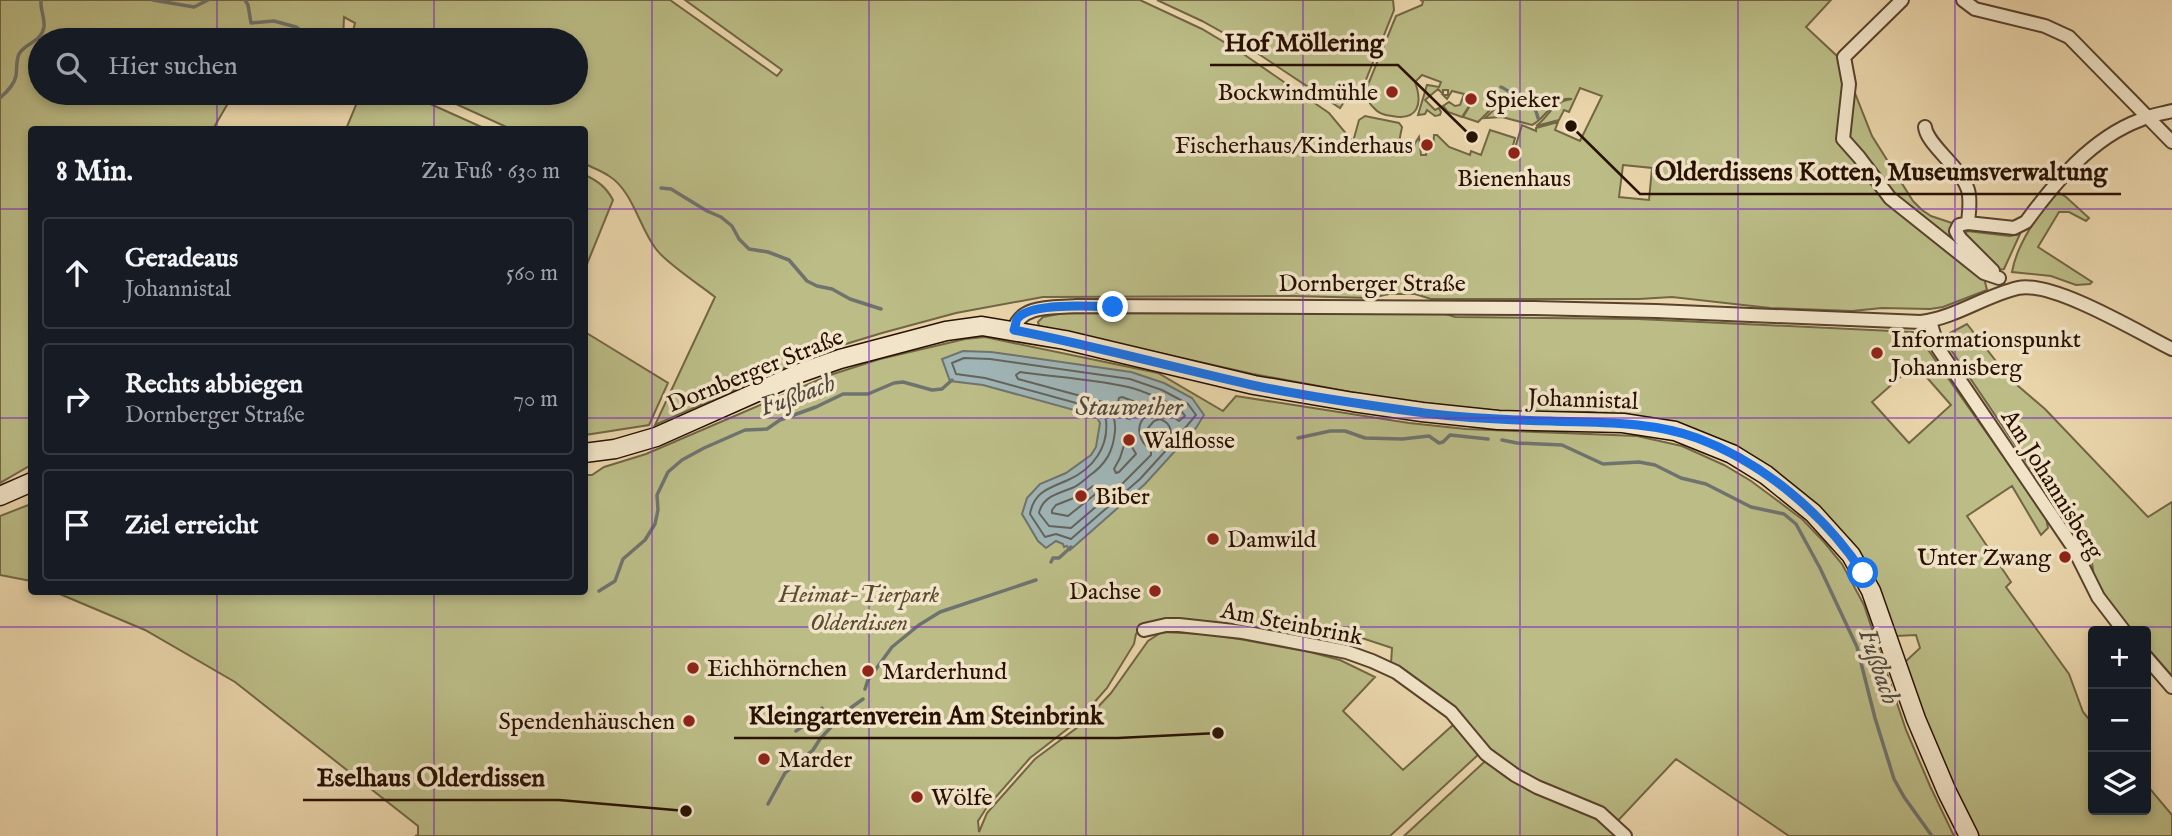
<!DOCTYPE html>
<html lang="de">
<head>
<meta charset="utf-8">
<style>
	body { margin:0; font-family:"IM FELL English",serif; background:#20242c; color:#f1f3f6 }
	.controls { position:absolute; right:21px; bottom:21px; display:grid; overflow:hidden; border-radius:7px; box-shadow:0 4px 10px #0003 }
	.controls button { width:63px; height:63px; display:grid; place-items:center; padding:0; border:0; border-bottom:2px solid #363941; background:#171b24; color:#f1f3f6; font:35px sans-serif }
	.stop { position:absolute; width:21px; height:21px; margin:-16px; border:5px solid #1a73e8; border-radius:50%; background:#fff }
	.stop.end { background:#1a73e8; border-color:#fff; box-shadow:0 2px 7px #0008 }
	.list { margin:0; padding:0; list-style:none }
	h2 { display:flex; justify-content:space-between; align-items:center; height:91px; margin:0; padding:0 28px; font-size:30px }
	h2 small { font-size:23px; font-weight:400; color:#9ea1a6 }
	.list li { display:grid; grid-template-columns:46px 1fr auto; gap:21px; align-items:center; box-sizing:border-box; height:112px; margin:0 14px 14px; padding:0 14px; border:2px solid #363941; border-radius:7px }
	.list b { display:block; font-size:26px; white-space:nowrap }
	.list p { margin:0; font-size:23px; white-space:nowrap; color:#9ea1a6 }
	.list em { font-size:23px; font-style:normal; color:#9ea1a6 }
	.icon { flex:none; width:38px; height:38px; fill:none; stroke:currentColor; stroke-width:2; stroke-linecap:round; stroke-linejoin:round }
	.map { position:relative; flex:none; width:2172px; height:836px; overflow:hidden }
	.search { position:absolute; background:#171b24; box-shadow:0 4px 10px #0003; left:28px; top:28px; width:560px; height:77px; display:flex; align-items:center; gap:18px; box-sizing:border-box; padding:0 24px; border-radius:38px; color:#9ea1a6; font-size:26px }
	.panel { position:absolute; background:#171b24; box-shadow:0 4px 10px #0003; left:28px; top:126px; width:560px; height:469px; border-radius:7px }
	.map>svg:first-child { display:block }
</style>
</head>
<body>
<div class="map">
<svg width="2172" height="836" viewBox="0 0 2172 836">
	<rect width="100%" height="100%" fill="#ead5ab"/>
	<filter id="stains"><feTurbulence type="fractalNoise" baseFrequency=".00286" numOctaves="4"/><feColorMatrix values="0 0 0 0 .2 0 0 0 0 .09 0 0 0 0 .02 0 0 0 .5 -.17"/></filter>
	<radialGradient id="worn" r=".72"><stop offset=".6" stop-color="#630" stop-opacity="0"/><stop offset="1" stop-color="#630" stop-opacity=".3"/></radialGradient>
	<path fill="#bbbc86" stroke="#726644" stroke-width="2" fill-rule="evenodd" d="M0,0h670l107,76 5,-6 -97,-70h455l62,29 37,22 90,62 24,29 6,-22 6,-4 34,7 3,4 -3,15 13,6 7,-11 2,18h5l1,-7h6l1,-13h3l12,12 21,8 1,-4 10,4 9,-25 25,8 -4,15 5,2 1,-6 -2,-1 7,-23 14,6v-3l22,-6 -3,8 25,11 22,-45 -22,-8 -11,24 -5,-2 -5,10 -23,6c14,-10 16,-25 36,-27 -20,-3 -25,19 -40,26l-30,-8 -17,1 11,-10 4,3 8,-9 -6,-7 -9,9 1,2 -16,16 -15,-5 8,-13h2l3,-7 -7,-3 -4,8 4,4 -7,11 -14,-5 -5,-6 6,-4 6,4 5,-1 4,-11 -12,-3 -5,8 -4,-4h5v-5h-5v4l-5,-5 -13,11 10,10 4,-2 2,4 -1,3 -5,1 -8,-6 -2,4 -7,1 9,-30 12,2 2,-5 -19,-7 -7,7c8,22 3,39 -23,34 -9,-1 -14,-3 -19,-9 -4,-3 -6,-10 -8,-15l31,-76 26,-11 1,-4 -3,-1h411l-25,27 31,29 8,12 27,68 41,65 9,9 9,6 21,7 -1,13 30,30 6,24 -44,17 -13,2 -48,-1 -30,3 -82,-3 -98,-11 -33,2h-208l-16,-5h-26l-18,4 -78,-2 -250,1 -87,16 -74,20 -59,18 -168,74 60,-128c-15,-12 -49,-34 -59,-48 -17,-22 -23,-58 -47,-73 -7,-5 -16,-8 -24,-12l-1,-34 -73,-1 -79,-36h144v-53h-222l-1,-9 2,-8 -11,-6 -1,23h-303v53h194l-21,36 -181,1 -1,335 -31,18zM1623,165l29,3 -3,32 -30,-3z
		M1157,0h236l1,10 -31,77 -5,10 -8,-4 -10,15 -95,-63 -43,-24z
		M361,93h45l80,36h-140z
		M585,175c13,6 21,12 28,25l-28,69z
		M2058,192l8,5 23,21 -3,3 -17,-9h-10l-21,35 54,35 -2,2 -14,1 -25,-9 -39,-4c4,-25 27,-62 46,-80z
		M1967,231l43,5 10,-2 -16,35 -5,1 -35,-34z
		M1064,313l382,1 9,3 183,2 275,13 6,5 127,180 2,11 -7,7 -29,-49 -45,30 44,66 -5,5 63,87 14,38 10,12v86h53v-26l26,31v21h-195l-29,-57 -44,-116 16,-15 -4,-13 -20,1 -20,-53 -8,-17 -18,-26 -61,-56 -71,-45 -14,-6 -32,-10 -33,-6 -50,-5 -66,1 -73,-7 -72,-9 -125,-23 -214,-48 -1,-4 5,-5zM1915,364l36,41 -42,38 -37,-41z
		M1967,324l43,55 35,30 103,108 24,-15v174l-26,-30v-15h-13l-20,-23 -19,-30 -2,-15 -7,-15 -138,-204 3,-11z
		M585,332l83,51 -19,42 -64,10z
		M985,337l173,36 65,38 13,-15 173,27 57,6 171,7 45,10 42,19 27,16 51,38 22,23 18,22 22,41 42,125 24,56 24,50h-165l-113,-77 -65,69 7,8h-214l90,-83 -40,-45 -63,-45 1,-15 -33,-11 -18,9 -73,-14 -128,-3 -4,5 -2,10 -27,44 -28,32 -49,38 -43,49 -9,14 1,11 8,-19 48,-54 47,-35 29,-31 37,-52 14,-9 43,2 34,5 71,13 30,8 35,17 -32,34 60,59 50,-45 26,29 -89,82h-975l3,-1v-9l-183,-144 -90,-52 -90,-38h529l1,-117h7l12,-8 42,-13 184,-79 50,-16 85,-20z
		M31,504v77l-31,-6v-59z"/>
	<path fill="#9fb5b6" stroke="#6f736e" stroke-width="2" d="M963,351l28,1 140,20 33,11 28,15 12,17 -8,13 -51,56 -75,66 -3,-4 -3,1 -1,-3 -7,-3 -10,7 -8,-7 -16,-27 5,-16 13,-14 26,-11 25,-18 5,-8 4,-24 -4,-7 -113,-31 -33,-4 -8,-22z"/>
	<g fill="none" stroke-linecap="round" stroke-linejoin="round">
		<path stroke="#64635c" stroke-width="2" d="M964,358l26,1 140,20 32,11 26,14 8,11 -21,25 -4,-2c0,-10 -1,-15 -11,-19l-6,2 -6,7 2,10 8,5 10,-1 2,4 -30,33 -69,60 -15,-5 -11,3 -15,-23c4,-23 20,-26 38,-34 25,-11 41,-33 38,-60l-8,-11 -113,-31 -29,-4 -4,-11z
			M1020,372c35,5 73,7 108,15 13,3 51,18 57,29l-6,5c-31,-26 -55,10 -28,29v5l-33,33 -47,40 -22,-2 -10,-13c4,-17 19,-19 33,-25 6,-2 12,-8 17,-12 17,-12 24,-24 26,-45 1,-12 -2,-21 -12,-29l-85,-23 -2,-4z
			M1122,397l19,7 -11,15 -4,-1 -8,-16 1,-4z
			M1128,440l8,14 -17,18 -3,1 -2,-4 6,-11 5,-16z
			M1093,486l4,1 1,5 -30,24 -16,-3v-3l4,-5 23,-9z"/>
		<path stroke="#6f736e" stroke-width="3.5" d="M153,0l41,7 14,-7
			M245,0l3,5 3,18 23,-2 22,6 18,13
			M1501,87c5,2 27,17 32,20 4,4 4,7 5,11
			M0,98c7,-6 14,-13 16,-22 1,-7 0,-15 3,-22 7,-12 22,-11 25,-27 1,-10 -4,-17 -3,-27
			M661,188l10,1 36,22 14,6 11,9 7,13 10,10 19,3 21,8 18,21 10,5 15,3 18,10 31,10
			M1298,438l32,-7h15l20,7 37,1 27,-3 10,7 4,-1 7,-7 38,4
			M1502,440l15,3 45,2 41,19 36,-2 16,3 26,13 25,6 45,23 33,7 12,10 24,44 37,79 18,71 19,61 10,18 28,39
			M1051,562l2,-4h6l12,-11
			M599,591l16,-10 8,-22 22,-19 10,-16 3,-14 -1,-15 11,-23 14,-12 22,-12 41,-18 22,-1 13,-9 36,-13 27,-13h25l26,-11 9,-1 29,8 10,-1 10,-9
			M865,689l3,-9 24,-33 27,-22 21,-13 96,-32
			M796,731l20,-14 6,-9
			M768,804l17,-31 28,-23 7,-11 25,-27 18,-13"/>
		<defs>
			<path id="street" d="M1902,0l-58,57 5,27 -6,55 16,18 31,41 94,75 15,5
				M1963,0l12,9 70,17 24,11 103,105
				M1925,127c2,18 36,40 43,63 3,10 1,22 0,33
				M1993,271l-33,-33 -4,-7 3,-6 9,-2 46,5 12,-6c29,-40 66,-84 114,-102 10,-5 21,-6 32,-9
				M1930,321l8,27 135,199 25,50 26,34
				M1014,330c6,-26 40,-22 62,-24l458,2 122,3 265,11c36,-5 63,-26 97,-34 34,-8 120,44 154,61
				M1144,630l22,-5h13l64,7 104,20 25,9 24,11 55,40 35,42 29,21 22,12 63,26 25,23
				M2146,657l26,30"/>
			<path id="secondary" d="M584,453l31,-4 41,-12 144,-64 40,-14 106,-28 36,-5 83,14 189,45 99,17 69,10 76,8 125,3 52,8 57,23 34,21 47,38 38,42 20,36 45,128 31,73 22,44
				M0,496l32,-14"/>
		</defs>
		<use href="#street" stroke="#58422c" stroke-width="16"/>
		<use href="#secondary" stroke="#281101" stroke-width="21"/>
		<use href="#street" stroke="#f1e4c8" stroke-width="12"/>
		<use href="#secondary" stroke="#f1e4c8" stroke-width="18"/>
	</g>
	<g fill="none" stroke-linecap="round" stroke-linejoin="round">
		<path stroke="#1a73e8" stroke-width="9" d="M1113,307c-20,-1 -84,-5 -96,12 -1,2 -2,9 -3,11 80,16 158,37 238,55 56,12 115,20 172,28 42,5 84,7 127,8 49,2 99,0 146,17 67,25 127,76 166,135"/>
	</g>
	<path fill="none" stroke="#7b2cbf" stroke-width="2" stroke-opacity="0.55" d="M217,0v40M434,0v40M652,0v836M869,0v836M1086,0v836M1303,0v836M1520,0v836M1738,0v836M1955,0v836M217,93v37M434,93v37M0,209h32M584,209h1588M0,418h32M584,418h1588M217,592v244M434,592v244M0,627h2172"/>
	<g fill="#8f2418" stroke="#f1e4c8" stroke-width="2.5">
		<circle cx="1392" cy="92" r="7"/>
		<circle cx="1471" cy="99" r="7"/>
		<circle cx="1427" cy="145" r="7"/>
		<circle cx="1514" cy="153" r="7"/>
		<circle cx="1877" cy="353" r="7"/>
		<circle cx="1129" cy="440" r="7"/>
		<circle cx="1081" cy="496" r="7"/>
		<circle cx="1213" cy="539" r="7"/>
		<circle cx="2065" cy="557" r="7"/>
		<circle cx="1155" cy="591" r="7"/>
		<circle cx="693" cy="668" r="7"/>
		<circle cx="868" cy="671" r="7"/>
		<circle cx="689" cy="721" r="7"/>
		<circle cx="764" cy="759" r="7"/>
		<circle cx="917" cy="797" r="7"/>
	</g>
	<g text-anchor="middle" stroke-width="7" stroke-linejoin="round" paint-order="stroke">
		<g font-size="24" fill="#281101" stroke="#f1e4c8" text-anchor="start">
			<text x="1378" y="100" text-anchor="end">Bockwindmühle</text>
			<text x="1485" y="107">Spieker</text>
			<text x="1413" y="153" text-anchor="end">Fischerhaus/Kinderhaus</text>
			<text x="1514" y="186" text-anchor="middle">Bienenhaus</text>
			<text x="1891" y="347">Informationspunkt<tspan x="1891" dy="28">Johannisberg</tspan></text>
			<text x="1143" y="448">Walflosse</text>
			<text x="1095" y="504">Biber</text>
			<text x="1227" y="547">Damwild</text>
			<text x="2051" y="565" text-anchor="end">Unter Zwang</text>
			<text x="1141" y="599" text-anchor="end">Dachse</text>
			<text x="707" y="676">Eichhörnchen</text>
			<text x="882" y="679">Marderhund</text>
			<text x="675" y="729" text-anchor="end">Spendenhäuschen</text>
			<text x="778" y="767">Marder</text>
			<text x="931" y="805">Wölfe</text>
		</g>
		<g font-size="24" fill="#281101" stroke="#f1e4c8">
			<text x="1372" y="291">Dornberger Straße</text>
			<text transform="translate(755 370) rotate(-22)" y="8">Dornberger Straße</text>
			<text transform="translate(1583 399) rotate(2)" y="8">Johannistal</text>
			<text transform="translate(2053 484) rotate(58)" y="8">Am Johannisberg</text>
			<text transform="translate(1292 623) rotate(11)" y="8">Am Steinbrink</text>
		</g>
		<g font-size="24" font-style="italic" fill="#5b4d30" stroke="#f1e4c8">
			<text x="859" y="602">Heimat-Tierpark<tspan x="859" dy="28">Olderdissen</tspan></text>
		</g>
		<g font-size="26" font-style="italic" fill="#524a40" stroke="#f1e4c8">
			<text transform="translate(797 394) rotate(-20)" y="9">Fußbach</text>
			<text x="1129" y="415">Stauweiher</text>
			<text transform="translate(1880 666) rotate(71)" y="9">Fußbach</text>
		</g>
	</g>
	<path fill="none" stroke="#281101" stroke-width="2.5" d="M1472 137L1398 65H1210M1571 126L1640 194H2121M1218 733L1118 738H734M686 811L559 800H303"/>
	<g fill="#281101" stroke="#f1e4c8" stroke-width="2.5">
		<circle cx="1472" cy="137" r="7"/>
		<circle cx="1571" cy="126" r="7"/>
		<circle cx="1218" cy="733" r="7"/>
		<circle cx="686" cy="811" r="7"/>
	</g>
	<g font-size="26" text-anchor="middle" font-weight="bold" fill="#281101" stroke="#f1e4c8" stroke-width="7" stroke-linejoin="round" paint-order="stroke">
		<text x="1304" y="51">Hof Möllering</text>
		<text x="1881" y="180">Olderdissens Kotten, Museumsverwaltung</text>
		<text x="926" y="724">Kleingartenverein Am Steinbrink</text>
		<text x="431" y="786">Eselhaus Olderdissen</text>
	</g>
	<rect width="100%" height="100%" filter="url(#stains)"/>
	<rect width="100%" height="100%" fill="url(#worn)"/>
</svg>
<div class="controls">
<button>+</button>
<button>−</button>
<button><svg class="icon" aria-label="layers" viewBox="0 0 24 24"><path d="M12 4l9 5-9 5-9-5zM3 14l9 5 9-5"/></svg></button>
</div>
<div class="stop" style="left:1863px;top:573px"></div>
<div class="stop end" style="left:1113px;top:307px"></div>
<div class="search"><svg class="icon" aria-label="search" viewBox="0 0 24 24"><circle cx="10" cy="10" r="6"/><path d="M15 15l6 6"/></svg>Hier suchen</div>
<section class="panel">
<h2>8 Min.<small>Zu Fuß · 630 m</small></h2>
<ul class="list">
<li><svg class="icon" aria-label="ahead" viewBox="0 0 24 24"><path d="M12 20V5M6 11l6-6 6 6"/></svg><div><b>Geradeaus</b><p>Johannistal</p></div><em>560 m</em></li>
<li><svg class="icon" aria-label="right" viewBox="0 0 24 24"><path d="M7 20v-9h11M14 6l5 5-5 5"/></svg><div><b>Rechts abbiegen</b><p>Dornberger Straße</p></div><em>70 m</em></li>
<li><svg class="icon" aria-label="arrive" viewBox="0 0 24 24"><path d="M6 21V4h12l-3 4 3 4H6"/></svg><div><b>Ziel erreicht</b></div></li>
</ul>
</section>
</div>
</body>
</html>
